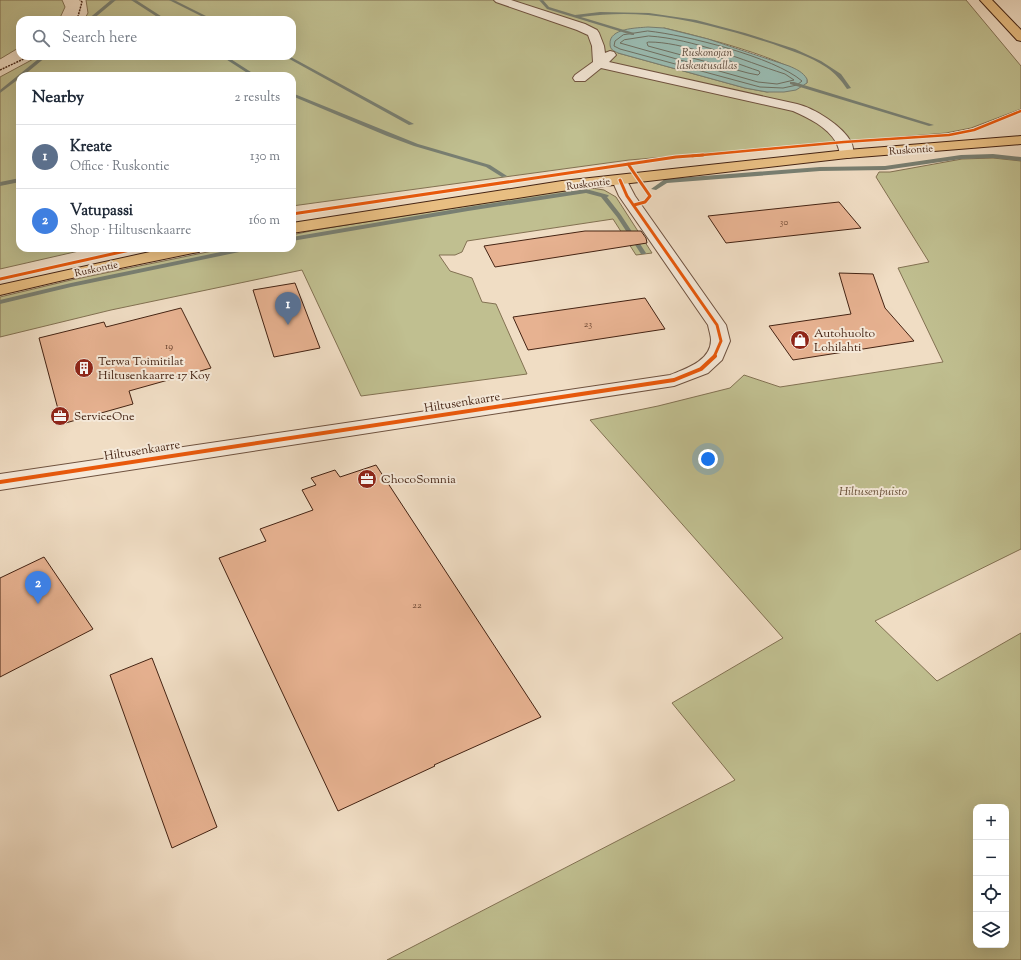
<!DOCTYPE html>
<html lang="en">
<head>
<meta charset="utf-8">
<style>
	body { margin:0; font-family:"Sorts Mill Goudy",serif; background:#f6f6f7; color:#1f2937 }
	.controls { position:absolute; right:12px; bottom:12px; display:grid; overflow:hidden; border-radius:8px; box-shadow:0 4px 16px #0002 }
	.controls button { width:36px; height:36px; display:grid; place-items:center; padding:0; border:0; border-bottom:1px solid #e0e1e3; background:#fff; color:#1f2937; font:20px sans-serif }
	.you { position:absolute; left:708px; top:459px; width:14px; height:14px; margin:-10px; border:3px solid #fff; border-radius:50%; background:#1a73e8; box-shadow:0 0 0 6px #1a73e833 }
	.badge { display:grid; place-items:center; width:26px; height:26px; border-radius:50%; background:#8f2418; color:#fff; font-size:13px; font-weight:700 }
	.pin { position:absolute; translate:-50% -33px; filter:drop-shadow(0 1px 2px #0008) }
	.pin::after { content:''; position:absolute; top:21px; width:14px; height:12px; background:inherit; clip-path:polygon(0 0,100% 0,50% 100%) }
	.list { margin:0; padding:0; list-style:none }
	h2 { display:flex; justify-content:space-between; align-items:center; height:52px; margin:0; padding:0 16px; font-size:17px }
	h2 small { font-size:13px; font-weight:400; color:#747a83 }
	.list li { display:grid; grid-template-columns:26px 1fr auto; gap:12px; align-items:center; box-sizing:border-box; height:64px; padding:0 16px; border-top:1px solid #e0e1e3 }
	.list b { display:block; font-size:15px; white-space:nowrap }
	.list p { margin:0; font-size:13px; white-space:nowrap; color:#747a83 }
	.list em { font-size:13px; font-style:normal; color:#747a83 }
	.icon { flex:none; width:22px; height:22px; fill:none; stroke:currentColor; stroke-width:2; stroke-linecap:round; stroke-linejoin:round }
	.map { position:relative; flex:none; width:1021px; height:960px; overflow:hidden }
	.search { position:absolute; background:#fff; box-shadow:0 4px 16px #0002; left:16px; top:16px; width:280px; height:44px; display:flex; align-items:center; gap:10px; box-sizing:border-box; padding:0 14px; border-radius:12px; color:#747a83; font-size:15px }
	.panel { position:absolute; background:#fff; box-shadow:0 4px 16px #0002; left:16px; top:72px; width:280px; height:180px; border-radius:12px }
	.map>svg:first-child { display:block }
</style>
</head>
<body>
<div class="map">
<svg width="1021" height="960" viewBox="0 0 1021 960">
	<rect width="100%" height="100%" fill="#f0ddc4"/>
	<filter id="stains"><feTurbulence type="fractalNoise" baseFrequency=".005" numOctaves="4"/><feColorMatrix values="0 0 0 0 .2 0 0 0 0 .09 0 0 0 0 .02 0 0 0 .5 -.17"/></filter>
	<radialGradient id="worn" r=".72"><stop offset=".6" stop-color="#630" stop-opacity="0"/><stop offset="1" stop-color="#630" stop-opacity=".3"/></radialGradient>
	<path fill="#c0bf90" stroke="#827152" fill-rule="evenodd" d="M0,0h62l3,7 -6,13h-39v27l-20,12z
		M86,0h880l55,66v43l-50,19 -25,5 -317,27 -337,46v-130h-272v172h72l-92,21v-192l39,-21h253v-36h-208l4,-7zM664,28c27,6 131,32 143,52v3l-40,9 -22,-4 -127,-35z
		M993,158l28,3v388l-146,72 62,60 84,-48v327h-634l348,-180 -63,-77 111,-65 -193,-218 68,-14 72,-18 14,-13 36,12 163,-25 -45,-94 31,-6 -53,-85 3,-5h11l72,-13zM976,807h30v138h-30z
		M585,187l19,3 12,7 36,56 -16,2 -23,-36 -146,22 -5,11 -7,3h-16l11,16 22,7 10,24 14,2 31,70 -166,22 -59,-126 -191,40 -111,27v-40l71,-17 156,-32h65v-13l23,-5z"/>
	<path fill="#9abcb2" stroke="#787f72" d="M648,27l16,1 44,11 81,27c7,3 14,6 18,13v4l-11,7 -12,2h-17l-22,-4 -127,-35c-4,-2 -8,-3 -8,-9 -1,-16 27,-16 38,-17z"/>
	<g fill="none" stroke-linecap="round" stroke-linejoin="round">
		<path stroke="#6f7062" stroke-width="1" d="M648,31c38,4 126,26 154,50l-5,4 -14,3 -23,-1 -140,-38 -6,-3 1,-5 8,-6z
			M649,36c46,3 92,24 136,38l9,6 -17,4 -19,-2 -138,-39 4,-3z
			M649,42c34,0 77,18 110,29l1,2 -2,2 -10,-2 -100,-27 -1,-3z"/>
		<path fill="#787f72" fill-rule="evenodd" d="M111,0h5l-24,20h-5z
			M131,0h5l31,20h-5z
			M169,0h5l40,20h-5z
			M539,0h4l6,7 26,8 25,-3 49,1 47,7 49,13 50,16 26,12 20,13 10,14 -4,1c-6,-9 -12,-16 -21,-22 -16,-11 -35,-16 -53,-23 -41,-13 -83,-25 -125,-29 -23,-2 -45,-1 -67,2l53,16v2h-2l-85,-26z
			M42,56h5l-24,20h-3v2l-20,15v-3z
			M221,56h5l31,20h-5z
			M284,56h5l125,68 -5,1z
			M790,82h4l140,43 -5,1 -139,-42z
			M292,93l126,51 72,21 17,11 -5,1 -16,-10 -72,-21 -27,-10 -95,-40z
			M993,154l28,3v4l-28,-3 -32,1 -76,11 -65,1 -153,12 -11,7 -5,-1 14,-10 155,-12 65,-1 76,-11z
			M20,178v4l-20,4v-4z
			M586,189l22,6 1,1 -2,1 14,18 25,38 -1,1h-4l-24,-37 -16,-20 -15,-4 -118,18 -176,30v-4l176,-30z
			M240,248h12l-3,2 -178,37 -71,17v-4l71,-17z"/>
	</g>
	<path fill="#e7b291" stroke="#442313" d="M839,202l22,26 -135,15 -18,-27z
		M585,231h56l5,7 1,5 -152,24 -11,-21z
		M839,273l34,1 12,34 29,33 -121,19 -24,-34 82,-12z
		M295,283l25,65 -46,9 -21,-67z
		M645,298l20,31 -137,21 -15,-33z
		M181,308l30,60 -82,23 4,13 -71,20 -23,-86 65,-16 2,5z
		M376,465l165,252 -107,48 1,1 -97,45 -119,-253 47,-17 -6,-12 53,-19 -11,-20 14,-5 -5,-7 24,-8 5,7z
		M44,557l49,72 -93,48v-99z
		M152,658l65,169 -45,21 -62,-173z"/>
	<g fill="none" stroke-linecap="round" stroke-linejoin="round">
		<defs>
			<path id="minor" d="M494,0h17l74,24 12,6 2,3 5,13 1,7 5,-2 4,1 2,3 -7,7 188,42c17,4 46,22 54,38 2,3 2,8 3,12l-2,3 -5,1 -5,-1c-3,-4 -3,-10 -6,-15 -9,-15 -27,-24 -43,-31l-192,-43 -16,13h-10l-2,-3 2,-3 18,-13 -1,-16 -4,-11 -11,-5 -81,-28z
				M620,175l5,2 10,19 91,129 4,16 -8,19 -14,13 -34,13 -674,104v-16l670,-99c15,-6 41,-14 41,-35 0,-4 -2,-10 -3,-15l-89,-129 -7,-16 3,-3z"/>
			<path id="major" d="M980,0h12l29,30v11l-4,-1z
				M1021,136v8l-174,14 -285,33 -270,42v-10l270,-42 285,-31z
				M168,248h33l-2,4 -6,1 -121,25 -72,17v-10z"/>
		</defs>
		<use href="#minor" stroke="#6f523f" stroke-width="2"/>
		<use href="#major" stroke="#442313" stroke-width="2"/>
		<path stroke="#442313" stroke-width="1.5" stroke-dasharray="2 1" stroke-linecap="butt" d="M77,20l5,-18 -2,-2
			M0,70l30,-14"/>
		<use href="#minor" fill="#f5e9d9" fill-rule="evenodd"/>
		<use href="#major" fill="#e8be82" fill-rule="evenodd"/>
		<defs>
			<path id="cycleway-far2" d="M692,156l152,-14 105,-7 25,-5 47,-19"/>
			<path id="cycleway-far1" d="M628,164l22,32 -5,6 -11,3
				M620,180l7,16 90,129 4,16 -7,16
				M292,214l384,-57 27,-2
				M0,279l139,-31"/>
			<path id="cycleway" d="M0,482l674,-102 27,-11 14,-13"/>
		</defs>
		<use href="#cycleway-far2" stroke="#f5e9d9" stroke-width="4"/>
		<use href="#cycleway-far1" stroke="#f5e9d9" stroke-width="5"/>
		<use href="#cycleway" stroke="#f5e9d9" stroke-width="6"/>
		<use href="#cycleway-far2" stroke="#e8590c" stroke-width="2.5"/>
		<use href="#cycleway-far1" stroke="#e8590c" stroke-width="3"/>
		<use href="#cycleway" stroke="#e8590c" stroke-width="4"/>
	</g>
	<defs>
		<symbol id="shop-disc" viewBox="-11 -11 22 22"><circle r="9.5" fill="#8f2418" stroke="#f5e9d9"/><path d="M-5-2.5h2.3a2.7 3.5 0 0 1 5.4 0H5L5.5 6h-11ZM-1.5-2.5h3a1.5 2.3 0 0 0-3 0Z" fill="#fff"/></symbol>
		<symbol id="building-disc" viewBox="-11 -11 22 22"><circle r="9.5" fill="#8f2418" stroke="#f5e9d9"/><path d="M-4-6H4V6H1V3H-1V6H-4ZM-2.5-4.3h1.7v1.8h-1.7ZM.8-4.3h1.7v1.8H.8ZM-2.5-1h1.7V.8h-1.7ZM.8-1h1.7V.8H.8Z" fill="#fff"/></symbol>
		<symbol id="office-disc" viewBox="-11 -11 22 22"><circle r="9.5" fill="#8f2418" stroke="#f5e9d9"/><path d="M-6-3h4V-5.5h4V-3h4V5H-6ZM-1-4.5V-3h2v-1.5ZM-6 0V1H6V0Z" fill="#fff"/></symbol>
	</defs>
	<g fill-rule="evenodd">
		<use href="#shop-disc" x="789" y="329" width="22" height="22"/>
		<use href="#building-disc" x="73" y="357" width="22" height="22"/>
		<use href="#office-disc" x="49" y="405" width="22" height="22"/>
		<use href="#office-disc" x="356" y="468" width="22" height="22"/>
	</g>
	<g text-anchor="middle" stroke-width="4" stroke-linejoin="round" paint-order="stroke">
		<g font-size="9" fill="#6d4732">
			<text x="784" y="225">30</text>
		</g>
		<g font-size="10" fill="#442313" stroke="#f5e9d9">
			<text transform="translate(911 149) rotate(-4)" y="4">Ruskontie</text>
			<text transform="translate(588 183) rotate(-7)" y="4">Ruskontie</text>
			<text transform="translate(96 268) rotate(-12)" y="4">Ruskontie</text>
		</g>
		<g font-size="10" fill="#6d4732">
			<text x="588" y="327">23</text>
			<text x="169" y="349">19</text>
			<text x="417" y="608">22</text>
		</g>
		<g font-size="11" font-style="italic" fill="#5a493b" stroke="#f5e9d9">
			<text x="707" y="56">Ruskonojan<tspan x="707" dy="13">laskeutusallas</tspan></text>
		</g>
		<g font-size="12" fill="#442313" stroke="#f5e9d9" text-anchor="start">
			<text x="814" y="337">Autohuolto<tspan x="814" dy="14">Lohilahti</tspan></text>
			<text x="98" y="365">Terwa Toimitilat<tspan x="98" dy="14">Hiltusenkaarre 17 Koy</tspan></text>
			<text x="74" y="420">ServiceOne</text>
			<text x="381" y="483">ChocoSomnia</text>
		</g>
		<g font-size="12" fill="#442313" stroke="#f5e9d9">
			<text transform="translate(462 402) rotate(-9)" y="4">Hiltusenkaarre</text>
			<text transform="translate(142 450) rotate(-9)" y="4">Hiltusenkaarre</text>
		</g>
		<g font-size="12" font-style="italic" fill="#634a32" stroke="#f5e9d9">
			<text x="873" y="495">Hiltusenpuisto</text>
		</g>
	</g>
	<rect width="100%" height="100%" filter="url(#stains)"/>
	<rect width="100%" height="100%" fill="url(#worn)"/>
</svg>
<div class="controls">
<button>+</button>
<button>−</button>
<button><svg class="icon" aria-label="locate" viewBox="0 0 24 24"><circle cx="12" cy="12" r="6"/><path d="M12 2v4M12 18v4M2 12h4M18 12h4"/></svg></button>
<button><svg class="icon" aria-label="layers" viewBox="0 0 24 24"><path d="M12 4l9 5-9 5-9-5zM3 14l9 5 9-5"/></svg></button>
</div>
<div class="you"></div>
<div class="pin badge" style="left:288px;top:325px;background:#5c6f8a">1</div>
<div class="pin badge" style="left:38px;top:604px;background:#3f7fe0">2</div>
<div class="search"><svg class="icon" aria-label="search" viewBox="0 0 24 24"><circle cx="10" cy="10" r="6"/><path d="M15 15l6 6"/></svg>Search here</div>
<section class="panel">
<h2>Nearby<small>2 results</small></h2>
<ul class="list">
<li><span class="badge" style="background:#5c6f8a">1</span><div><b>Kreate</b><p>Office · Ruskontie</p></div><em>130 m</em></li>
<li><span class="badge" style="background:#3f7fe0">2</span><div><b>Vatupassi</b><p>Shop · Hiltusenkaarre</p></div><em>160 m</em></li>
</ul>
</section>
</div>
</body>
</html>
